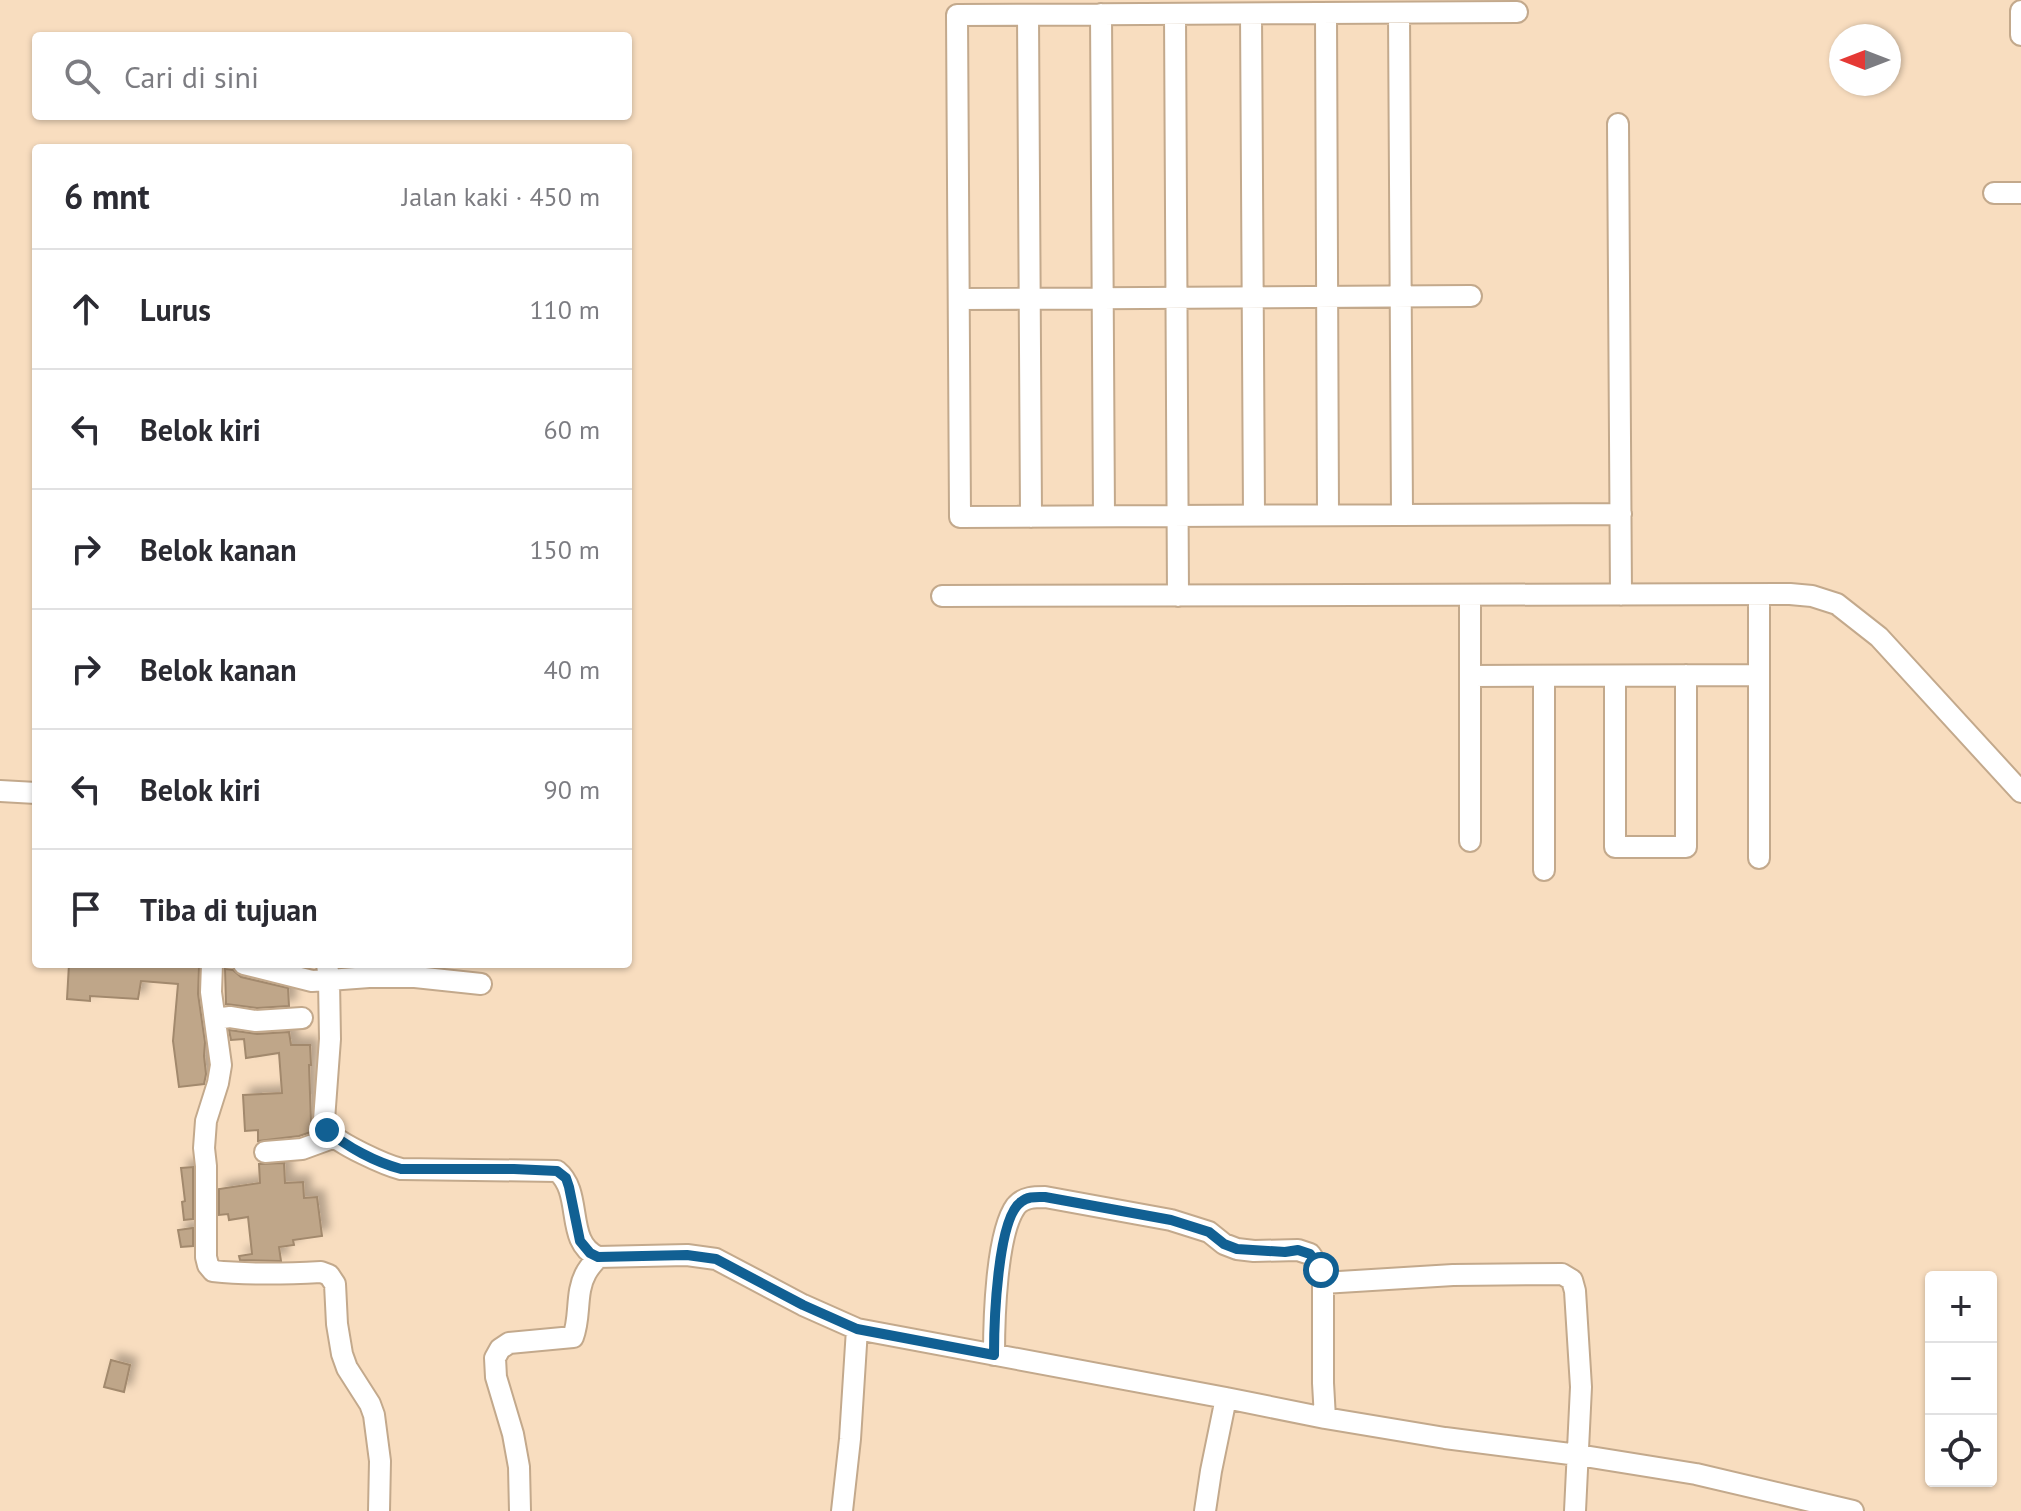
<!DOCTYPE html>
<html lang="id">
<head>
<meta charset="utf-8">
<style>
	body { margin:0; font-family:"PT Sans",sans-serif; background:#f7f7f7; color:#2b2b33 }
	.controls { position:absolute; right:24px; bottom:24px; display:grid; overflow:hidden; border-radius:8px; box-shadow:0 2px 6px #0004 }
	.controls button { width:72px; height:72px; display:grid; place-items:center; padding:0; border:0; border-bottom:2px solid #e1e1e2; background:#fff; color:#2b2b33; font:40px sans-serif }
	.compass { position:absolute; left:1829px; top:24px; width:72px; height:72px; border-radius:50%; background:#fff; box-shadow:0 2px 6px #0004; rotate:270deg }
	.stop { position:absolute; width:24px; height:24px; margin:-18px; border:6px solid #116093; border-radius:50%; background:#fff }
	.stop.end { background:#116093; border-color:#fff; box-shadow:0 2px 8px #0008 }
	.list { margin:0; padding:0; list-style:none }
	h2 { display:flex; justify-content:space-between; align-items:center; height:104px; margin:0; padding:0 32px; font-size:34px }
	h2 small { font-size:26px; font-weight:400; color:#7c7c81 }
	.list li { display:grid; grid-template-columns:52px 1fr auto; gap:24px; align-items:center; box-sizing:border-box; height:120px; padding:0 32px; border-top:2px solid #e1e1e2 }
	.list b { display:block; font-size:30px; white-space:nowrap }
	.list em { font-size:26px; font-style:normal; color:#7c7c81 }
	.icon { flex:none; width:44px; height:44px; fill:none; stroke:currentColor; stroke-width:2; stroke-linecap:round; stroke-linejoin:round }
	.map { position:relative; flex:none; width:2021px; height:1511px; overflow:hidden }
	.search { position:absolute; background:#fff; box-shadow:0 2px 6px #0004; left:32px; top:32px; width:600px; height:88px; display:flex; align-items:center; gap:20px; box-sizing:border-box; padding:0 28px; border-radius:8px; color:#7c7c81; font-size:30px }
	.panel { position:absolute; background:#fff; box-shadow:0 2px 6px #0004; left:32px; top:144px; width:600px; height:824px; border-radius:8px }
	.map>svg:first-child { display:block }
</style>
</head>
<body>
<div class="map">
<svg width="2021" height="1511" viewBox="0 0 2021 1511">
	<defs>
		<filter id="shadow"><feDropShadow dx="7" dy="-7" stdDeviation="4" flood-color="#0004"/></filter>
	</defs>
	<rect width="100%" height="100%" fill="#f8ddbf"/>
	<path fill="#bfa689" stroke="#a2896d" stroke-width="2" filter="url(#shadow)" d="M69,964h66l64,3 -1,27 7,48 -1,14 2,18 -2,10 -25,3 -6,-46 5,-57 -37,-3 -3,18 -48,-3v5l-23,-2z
		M225,969l8,1 8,7 47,11 1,18 -32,2 -31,-4z
		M229,1030l28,4 32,-2 2,13h19l1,20h-2l2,57 3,9 -15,5 -41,5v-11l-13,1 -2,-36 39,-2 -3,-40 -33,5 -2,-19 -13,1z
		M284,1163l1,20 18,-1 1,16 13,-1 5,39 -29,4 1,5 -15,2 2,14 -41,-1 -1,-4 13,-2 -4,-37 -19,3 -1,-6 -9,1v-26l41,-6 -1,-19z
		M193,1167v52l-9,1 -2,-18 3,-1 -4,-33z
		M193,1228v18l-12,1 -3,-17z
		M111,1360l19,5 -6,27 -20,-5z"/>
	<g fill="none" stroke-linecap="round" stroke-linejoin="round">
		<defs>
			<path id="minor" d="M2021,11v24
				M1517,12l-560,3 3,502 661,-3
				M1326,13l2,502
				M1399,13l3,502
				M1101,14l3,502
				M1175,14l3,582
				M1251,14l3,501
				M1028,15l3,502
				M1618,124l3,471
				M1994,193h27
				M959,299l512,-3
				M1759,595v263
				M942,596l848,-2 22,2 25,8 42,33 142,155
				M1470,596v245
				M1470,676l289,-1
				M1544,676v194
				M1615,676v171h71v-172
				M0,791l36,2
				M212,964l-1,28 10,73 -3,18 -12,38 -2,27 2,18v91l2,8 5,6c37,4 71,3 108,1l8,3 6,9 2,40 5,30 5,14 23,36 4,11 6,46 -1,50
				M244,964l68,17 17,-1 1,59 -6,81c1,5 2,8 5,12 10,12 56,33 72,37l156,2c27,22 7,71 41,86l89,-2 29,4 87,46 54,24 369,69 99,20 120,20 133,17 118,19 157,37
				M327,964l2,16 40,-3h46l66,7
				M215,1019l15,-2 26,4 46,-3
				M265,1152l37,-3 33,-12
				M1323,1283l130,-8 109,-1 10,6 3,11 6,96 -6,124
				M994,1355c0,-34 2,-122 22,-149 7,-9 19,-9 29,-9l126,23 38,12 15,12 13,5 17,2 44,-1 12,4 11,16 2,13v100l2,35
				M520,1511l-1,-44 -6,-33 -17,-57 -1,-19 5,-9 9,-6 64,-6c8,-20 2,-45 13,-64 3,-6 8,-11 12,-16
				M842,1511l8,-72 7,-110
				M1205,1511l6,-40 15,-73"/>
		</defs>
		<use href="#minor" stroke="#c3a98c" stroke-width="24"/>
		<use href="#minor" stroke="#fff" stroke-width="20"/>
	</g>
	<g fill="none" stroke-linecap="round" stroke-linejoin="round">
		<path stroke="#116093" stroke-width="10" d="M327,1130c20,17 48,32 74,39h113l43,2 9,7 3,9 11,54 10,12 8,4 89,-2 29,4 87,46 54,24 137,26c0,-29 3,-137 27,-153 7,-6 15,-5 24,-5l126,23 38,12 15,12 13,5 48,3 13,-2 12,4 11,16"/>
	</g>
</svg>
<div class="controls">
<button>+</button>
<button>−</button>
<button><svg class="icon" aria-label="locate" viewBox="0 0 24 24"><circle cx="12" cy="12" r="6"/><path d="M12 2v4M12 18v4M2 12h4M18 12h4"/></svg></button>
</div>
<svg class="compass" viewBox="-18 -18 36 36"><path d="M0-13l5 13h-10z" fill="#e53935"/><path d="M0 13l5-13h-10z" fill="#7c7c81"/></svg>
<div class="stop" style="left:1321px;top:1270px"></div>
<div class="stop end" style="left:327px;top:1130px"></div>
<div class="search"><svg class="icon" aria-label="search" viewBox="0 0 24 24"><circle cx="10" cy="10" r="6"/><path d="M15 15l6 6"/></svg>Cari di sini</div>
<section class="panel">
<h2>6 mnt<small>Jalan kaki · 450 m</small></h2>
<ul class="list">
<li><svg class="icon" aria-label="ahead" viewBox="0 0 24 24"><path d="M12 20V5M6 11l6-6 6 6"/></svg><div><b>Lurus</b></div><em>110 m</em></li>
<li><svg class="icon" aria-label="left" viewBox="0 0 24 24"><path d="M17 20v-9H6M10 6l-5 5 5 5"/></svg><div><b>Belok kiri</b></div><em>60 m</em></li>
<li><svg class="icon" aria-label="right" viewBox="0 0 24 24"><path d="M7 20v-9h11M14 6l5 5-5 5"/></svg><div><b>Belok kanan</b></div><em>150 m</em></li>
<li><svg class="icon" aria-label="right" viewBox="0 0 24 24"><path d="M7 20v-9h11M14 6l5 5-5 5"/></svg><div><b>Belok kanan</b></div><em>40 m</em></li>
<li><svg class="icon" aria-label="left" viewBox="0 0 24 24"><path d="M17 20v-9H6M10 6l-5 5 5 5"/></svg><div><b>Belok kiri</b></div><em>90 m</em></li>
<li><svg class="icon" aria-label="arrive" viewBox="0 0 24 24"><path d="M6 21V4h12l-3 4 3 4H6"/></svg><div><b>Tiba di tujuan</b></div></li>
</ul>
</section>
</div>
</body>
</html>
